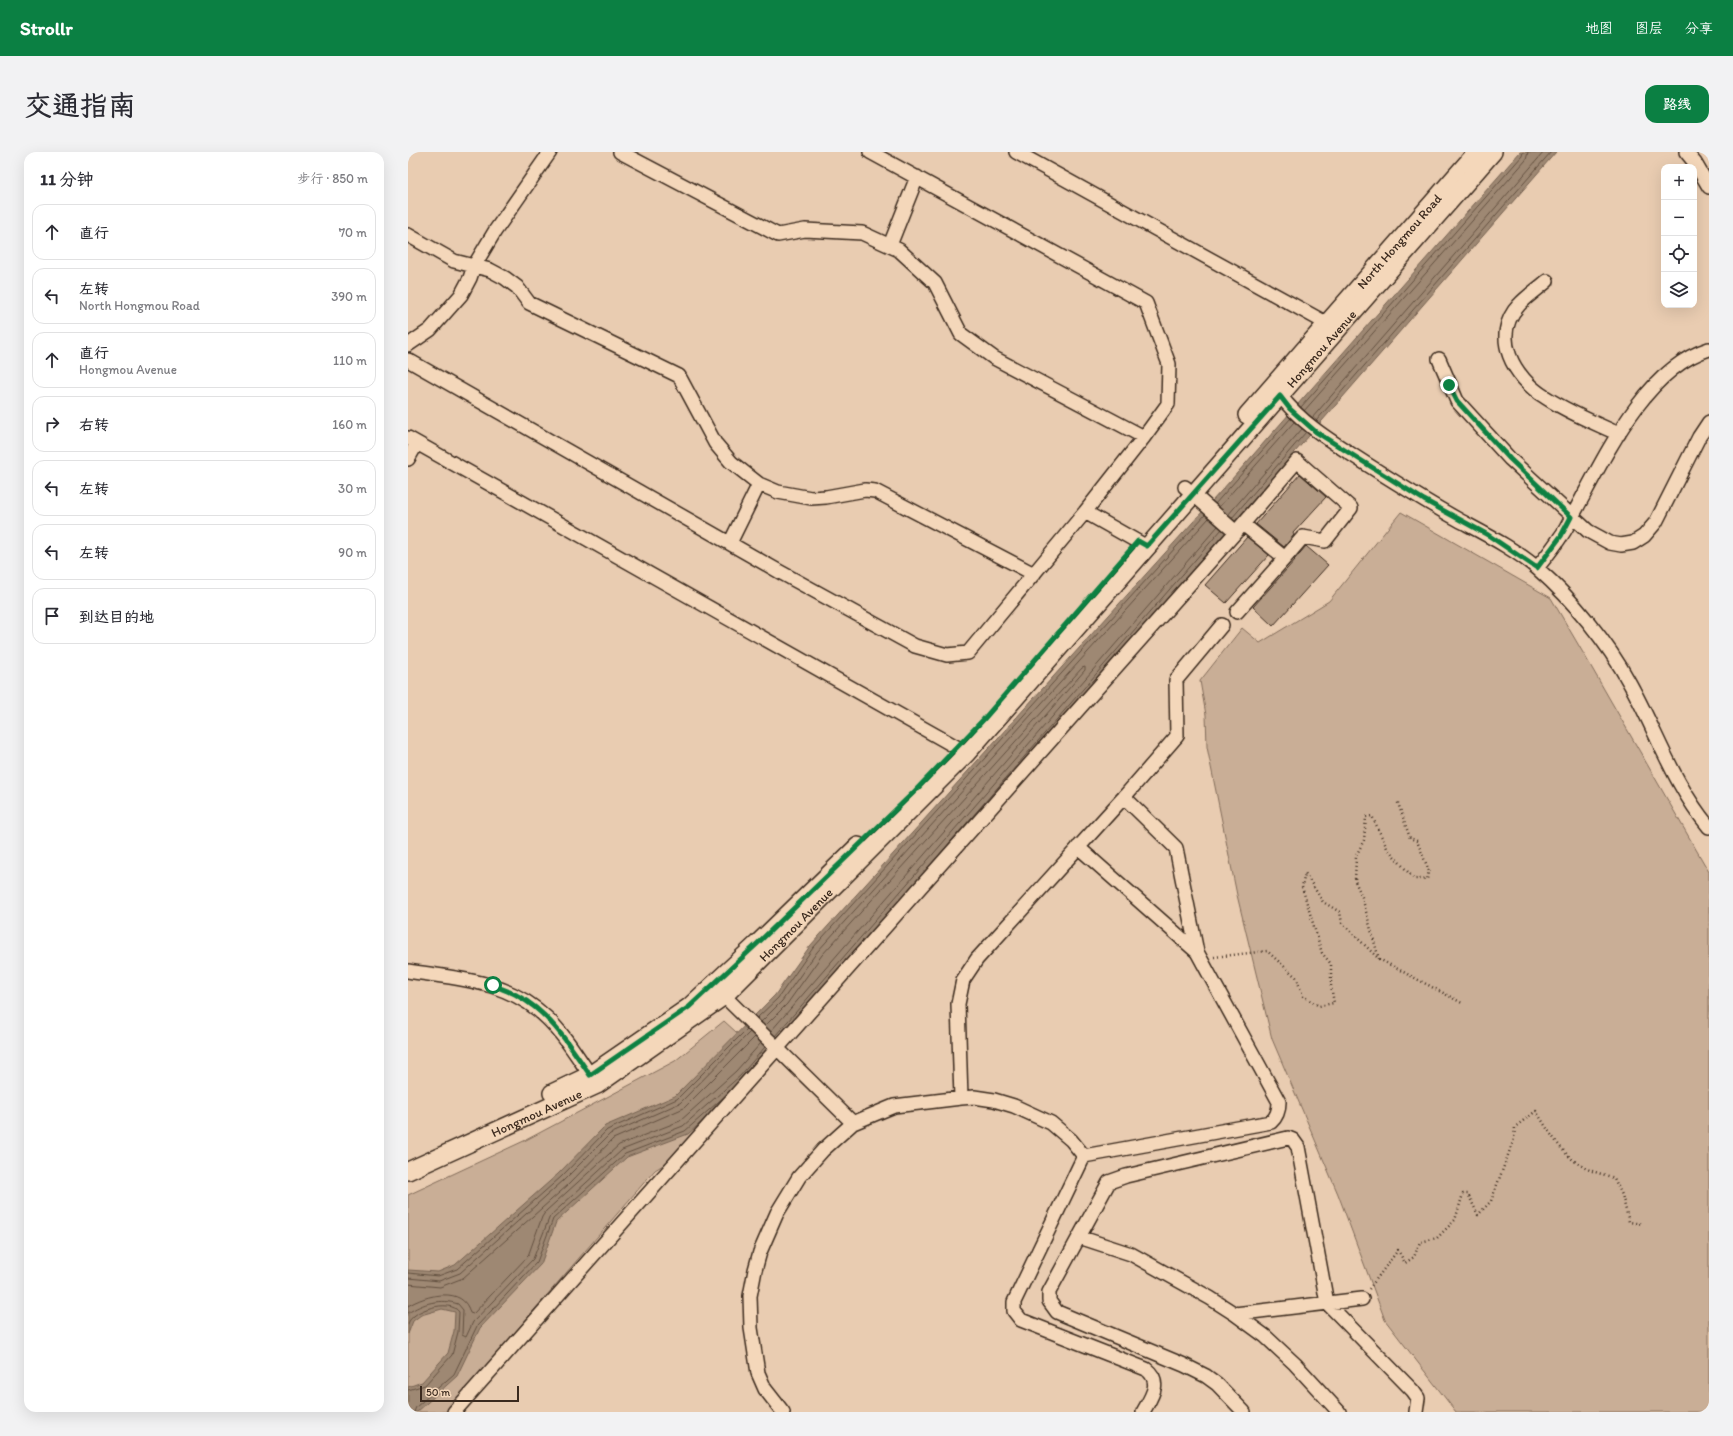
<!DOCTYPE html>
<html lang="zh">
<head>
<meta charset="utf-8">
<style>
	body { margin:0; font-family:Itim,"LXGW WenKai TC",sans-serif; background:#f2f2f3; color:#2b2b33 }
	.controls { position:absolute; right:12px; top:12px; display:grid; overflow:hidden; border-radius:8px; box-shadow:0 4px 16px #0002 }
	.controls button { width:36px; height:36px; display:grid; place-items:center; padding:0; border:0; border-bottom:1px solid #e1e1e2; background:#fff; color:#2b2b33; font:20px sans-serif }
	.scale { position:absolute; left:12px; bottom:10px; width:99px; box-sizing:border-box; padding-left:4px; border:2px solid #3b2a1e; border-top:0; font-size:11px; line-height:14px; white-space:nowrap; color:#3b2a1e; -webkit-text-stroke:3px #f4d7ba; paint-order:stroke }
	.stop { position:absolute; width:12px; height:12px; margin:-9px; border:3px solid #0b8043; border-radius:50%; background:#fff }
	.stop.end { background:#0b8043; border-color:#fff; box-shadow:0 1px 4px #0008 }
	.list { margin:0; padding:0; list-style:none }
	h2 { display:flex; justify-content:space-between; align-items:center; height:52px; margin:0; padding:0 16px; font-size:17px }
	h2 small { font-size:13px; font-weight:400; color:#7c7c81 }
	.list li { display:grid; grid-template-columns:26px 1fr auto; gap:12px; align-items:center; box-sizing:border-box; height:56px; margin:0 8px 8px; padding:0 8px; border:1px solid #e1e1e2; border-radius:12px }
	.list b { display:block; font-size:15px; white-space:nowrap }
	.list p { margin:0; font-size:13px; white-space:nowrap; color:#7c7c81 }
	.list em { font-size:13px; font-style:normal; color:#7c7c81 }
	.icon { flex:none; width:22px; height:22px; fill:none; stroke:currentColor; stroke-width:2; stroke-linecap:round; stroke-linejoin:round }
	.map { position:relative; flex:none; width:1301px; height:1260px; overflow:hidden; border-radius:12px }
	header { display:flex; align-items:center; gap:24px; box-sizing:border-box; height:56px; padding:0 20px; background:#0b8043; color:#fff }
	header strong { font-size:19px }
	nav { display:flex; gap:22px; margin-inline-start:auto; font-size:14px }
	.intro { display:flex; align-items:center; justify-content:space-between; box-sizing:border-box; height:96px; padding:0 24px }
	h1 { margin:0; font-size:28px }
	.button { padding:10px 18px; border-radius:12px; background:#0b8043; color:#fff; font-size:14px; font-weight:700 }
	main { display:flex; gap:24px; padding:0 24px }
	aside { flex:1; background:#fff; border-radius:12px; box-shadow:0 4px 16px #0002 }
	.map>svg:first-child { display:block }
</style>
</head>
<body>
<header>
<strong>Strollr</strong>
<nav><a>地图</a><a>图层</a><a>分享</a></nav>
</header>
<div class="intro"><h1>交通指南</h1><a class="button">路线</a></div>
<main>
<aside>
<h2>11 分钟<small>步行 · 850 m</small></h2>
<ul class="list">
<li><svg class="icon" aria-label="ahead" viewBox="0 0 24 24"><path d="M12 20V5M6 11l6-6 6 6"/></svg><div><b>直行</b></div><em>70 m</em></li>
<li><svg class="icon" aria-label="left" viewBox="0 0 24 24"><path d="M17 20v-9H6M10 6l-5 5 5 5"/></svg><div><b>左转</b><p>North Hongmou Road</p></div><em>390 m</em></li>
<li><svg class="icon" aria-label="ahead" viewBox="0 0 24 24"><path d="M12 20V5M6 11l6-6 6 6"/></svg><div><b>直行</b><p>Hongmou Avenue</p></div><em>110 m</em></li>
<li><svg class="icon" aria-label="right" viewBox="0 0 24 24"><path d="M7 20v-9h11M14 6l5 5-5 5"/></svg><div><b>右转</b></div><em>160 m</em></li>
<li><svg class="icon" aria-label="left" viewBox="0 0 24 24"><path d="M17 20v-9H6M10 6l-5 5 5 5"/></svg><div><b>左转</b></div><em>30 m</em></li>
<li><svg class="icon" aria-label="left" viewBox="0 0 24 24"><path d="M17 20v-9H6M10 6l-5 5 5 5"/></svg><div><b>左转</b></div><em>90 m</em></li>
<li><svg class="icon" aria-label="arrive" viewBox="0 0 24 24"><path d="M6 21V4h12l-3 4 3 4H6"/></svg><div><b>到达目的地</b></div></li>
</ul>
</aside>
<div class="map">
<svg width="1301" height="1260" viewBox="0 0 1301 1260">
	<rect width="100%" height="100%" fill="#e9ccb1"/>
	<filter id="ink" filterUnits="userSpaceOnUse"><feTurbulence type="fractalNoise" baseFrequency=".025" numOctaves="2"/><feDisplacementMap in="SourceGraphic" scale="8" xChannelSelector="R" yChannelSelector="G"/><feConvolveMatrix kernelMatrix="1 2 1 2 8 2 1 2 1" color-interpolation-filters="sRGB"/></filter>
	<g filter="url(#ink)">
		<path fill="#c9ae96" stroke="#826c5a" d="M993,360l150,86 38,65 120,209v540h-253l-71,-92 -47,-126 -66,-155 -35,-144 -30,-148 -1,-32 -6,-34 42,-53 18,15 69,-42z
			M316,869l47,43 -98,95 -18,11 -209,242h-38v-217l118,-55 149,-79z"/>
		<path fill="#9e8873" stroke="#766251" d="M1112,0h36l-809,930 -59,52 -61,23 -71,65 -15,42 -61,64 -23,48 -40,36h-9v-25l14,-5 26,-29 6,-22 1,-19 -13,-3 -21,6 -8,6 -5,13v-64l30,2 17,-7 103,-91 47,-48 70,-30 100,-101 35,-49 421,-466z"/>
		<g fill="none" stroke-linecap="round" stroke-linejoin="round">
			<path stroke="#635040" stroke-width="1" d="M893,255l221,-251 1,-4
				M896,259l222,-251 2,-8
				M904,266l232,-266
				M908,269l235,-269
				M807,352l76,-86
				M811,355l75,-85
				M820,363l74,-86
				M824,366l74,-86
				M518,718l296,-341
				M349,866l21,-20 35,-50 392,-433
				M353,870l21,-21 35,-49 392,-434
				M357,874l22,-22 35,-49 260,-287 3,-1v3l-314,361
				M367,884l443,-510
				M0,1121l30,3 19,-7 104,-92 46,-47 70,-31 70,-70
				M0,1126l31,3 21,-8 104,-93 46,-46 70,-31 70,-71
				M0,1132l32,3 23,-9 105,-93 45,-46 71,-31 71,-71
				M0,1154c17,-11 56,-21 62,7l3,1 55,-58 14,-39 4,-6 73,-66 61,-24 56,-50 25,-28
				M0,1161c15,-10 32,-15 50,-9l5,6 -1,25 4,2 7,-15 60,-63 17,-43 72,-66 61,-24 57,-50 25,-29
				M0,1172c3,-14 42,-26 51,-12l-1,20 -6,23 -27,30 -17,5
				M6,1260l2,-5 38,-33 23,-48 60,-64 16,-43 72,-65 60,-23 40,-35"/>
		</g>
		<path fill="#b39a83" stroke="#3b2a1e" d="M892,322l26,23 -33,36 1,2 -10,12 -28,-23z
			M839,385l22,18 -43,48 -21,-18z
			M898,394l22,19 -55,61 -20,-19 42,-47h-1z"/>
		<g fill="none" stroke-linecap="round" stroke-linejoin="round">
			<defs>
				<path id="minor" d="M212,0l158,83 27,-5 57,3 37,17 36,33 26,51 33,24 150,79
					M608,0l319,176
					M1278,0l9,11 14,24
					M0,83l46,26 36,9 15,8 12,9 12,16 150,73 36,67 16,19 28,22 19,8 33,6 15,-1 39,-7 10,1 159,83
					M482,93l27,-68
					M1139,129c-9,8 -20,15 -28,24 -29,31 -5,73 26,92 23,15 49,26 74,37
					M0,193l22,-15 31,-35 9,-17 4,-12 21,-35 55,-79
					M1031,207l18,42 53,58 78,72 22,12 11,2 12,-2 11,-7 12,-14 43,-85 10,-15
					M0,208l372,212 135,74 32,9 21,-2 117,-141 59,-75 24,-33 1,-40 -23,-61 -276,-151
					M872,243c23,31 56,49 88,70 30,19 60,38 91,55 26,14 58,30 80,50 33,29 69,73 90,112 27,48 44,102 80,145
					M0,286l559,315
					M0,307l9,-16
					M777,335l51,45
					M677,360l62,35
					M322,391l29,-59
					M1129,416c8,-10 17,-21 24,-32 5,-6 8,-14 12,-21 31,-56 71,-146 136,-166
					M829,460l48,-54
					M670,695l119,105
					M0,819c51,8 100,9 139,47 19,18 33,43 48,64
					M316,844l129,127
					M553,946l-3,-94 5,-24 14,-21 147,-162
					M676,1004l187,-34c6,-5 8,-11 8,-20l-82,-150 -21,-104 -52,-51 53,-61 -1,-56 46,-55
					M676,1004l-70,146v9l7,9 125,49c17,13 5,28 -3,43
					M671,1085l52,17 79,44 25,16 30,22 30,28 44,48
					M827,1162l127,-15
					M46,1260l782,-880 61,-71 54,47 -26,33 -22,-4 -18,21 -42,-34
					M375,1260l-18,-23 -7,-16 -7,-45 -1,-32 5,-26 5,-18 17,-39 22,-36 24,-27 30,-27 41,-17 67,-8 13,-1 20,3 20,6 37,17 20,17 13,16
					M836,1260l-27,-28 -11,-8 -22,-11 -127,-53 -8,-11v-9l60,-110 17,-6 162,-38 5,2 5,7 29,156 86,88 5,7 -2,14"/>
				<g id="major">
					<path id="s1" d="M839,263l228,-261"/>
					<path d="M144,941l38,-18 99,-68 69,-64 100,-97"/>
					<path id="s2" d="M0,1019l189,-86 127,-89 243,-243 526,-601"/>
				</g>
			</defs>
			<use href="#minor" stroke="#3b2a1e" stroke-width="16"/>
			<use href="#major" stroke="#3b2a1e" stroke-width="20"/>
			<path stroke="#3b2a1e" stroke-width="2.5" stroke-dasharray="1 3" stroke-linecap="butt" d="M806,805l53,-6 29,26 7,19 16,10 15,-3 -3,-17v-22l-9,-11 -20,-66 3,-14 18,29 17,10 2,11 37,36 -17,-62 -7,-16 1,-25 8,-16 2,-23 6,-1 15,32 27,31h13l2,-8 -12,-30 -7,-3 -13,-38
				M971,807l83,44
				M961,1137l29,-39 7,13 9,-6 6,-15 17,-4 18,-18 8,-26h5l10,21 13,-14 23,-62 1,-12 21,-16c13,20 25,43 46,55 9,6 22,8 32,12l8,17 7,27 14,2"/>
			<use href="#minor" stroke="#f4d7ba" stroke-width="13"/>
			<use href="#major" stroke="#f4d7ba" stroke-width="17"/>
		</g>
	</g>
	<g fill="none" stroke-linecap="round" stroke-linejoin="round" filter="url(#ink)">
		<path stroke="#0b8043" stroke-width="5" d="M85,833c8,4 17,6 25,11 32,17 52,50 72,79l99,-68 69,-64 157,-152 68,-71 155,-179 9,5 133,-150 10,13 26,23 108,68 64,35 49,33 24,-32 10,-19 -61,-58 -53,-58 -8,-16"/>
	</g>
	<g text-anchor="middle" stroke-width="3.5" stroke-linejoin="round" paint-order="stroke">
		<g font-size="13" fill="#3b2a1e" stroke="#f4d7ba">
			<text dy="5" stroke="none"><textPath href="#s1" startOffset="231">North Hongmou Road</textPath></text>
			<text dy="5" stroke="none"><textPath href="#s2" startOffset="1244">Hongmou Avenue</textPath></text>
			<text dy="5" stroke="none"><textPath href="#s2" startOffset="464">Hongmou Avenue</textPath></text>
			<text dy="5" stroke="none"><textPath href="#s2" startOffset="141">Hongmou Avenue</textPath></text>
		</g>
	</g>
</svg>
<div class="controls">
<button>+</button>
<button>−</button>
<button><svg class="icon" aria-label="locate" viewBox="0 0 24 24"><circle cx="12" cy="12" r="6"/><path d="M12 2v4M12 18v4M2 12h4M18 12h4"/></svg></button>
<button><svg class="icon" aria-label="layers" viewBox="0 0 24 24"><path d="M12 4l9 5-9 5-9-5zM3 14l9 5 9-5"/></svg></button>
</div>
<div class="scale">50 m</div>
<div class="stop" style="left:85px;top:833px"></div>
<div class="stop end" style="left:1041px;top:233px"></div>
</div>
</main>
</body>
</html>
